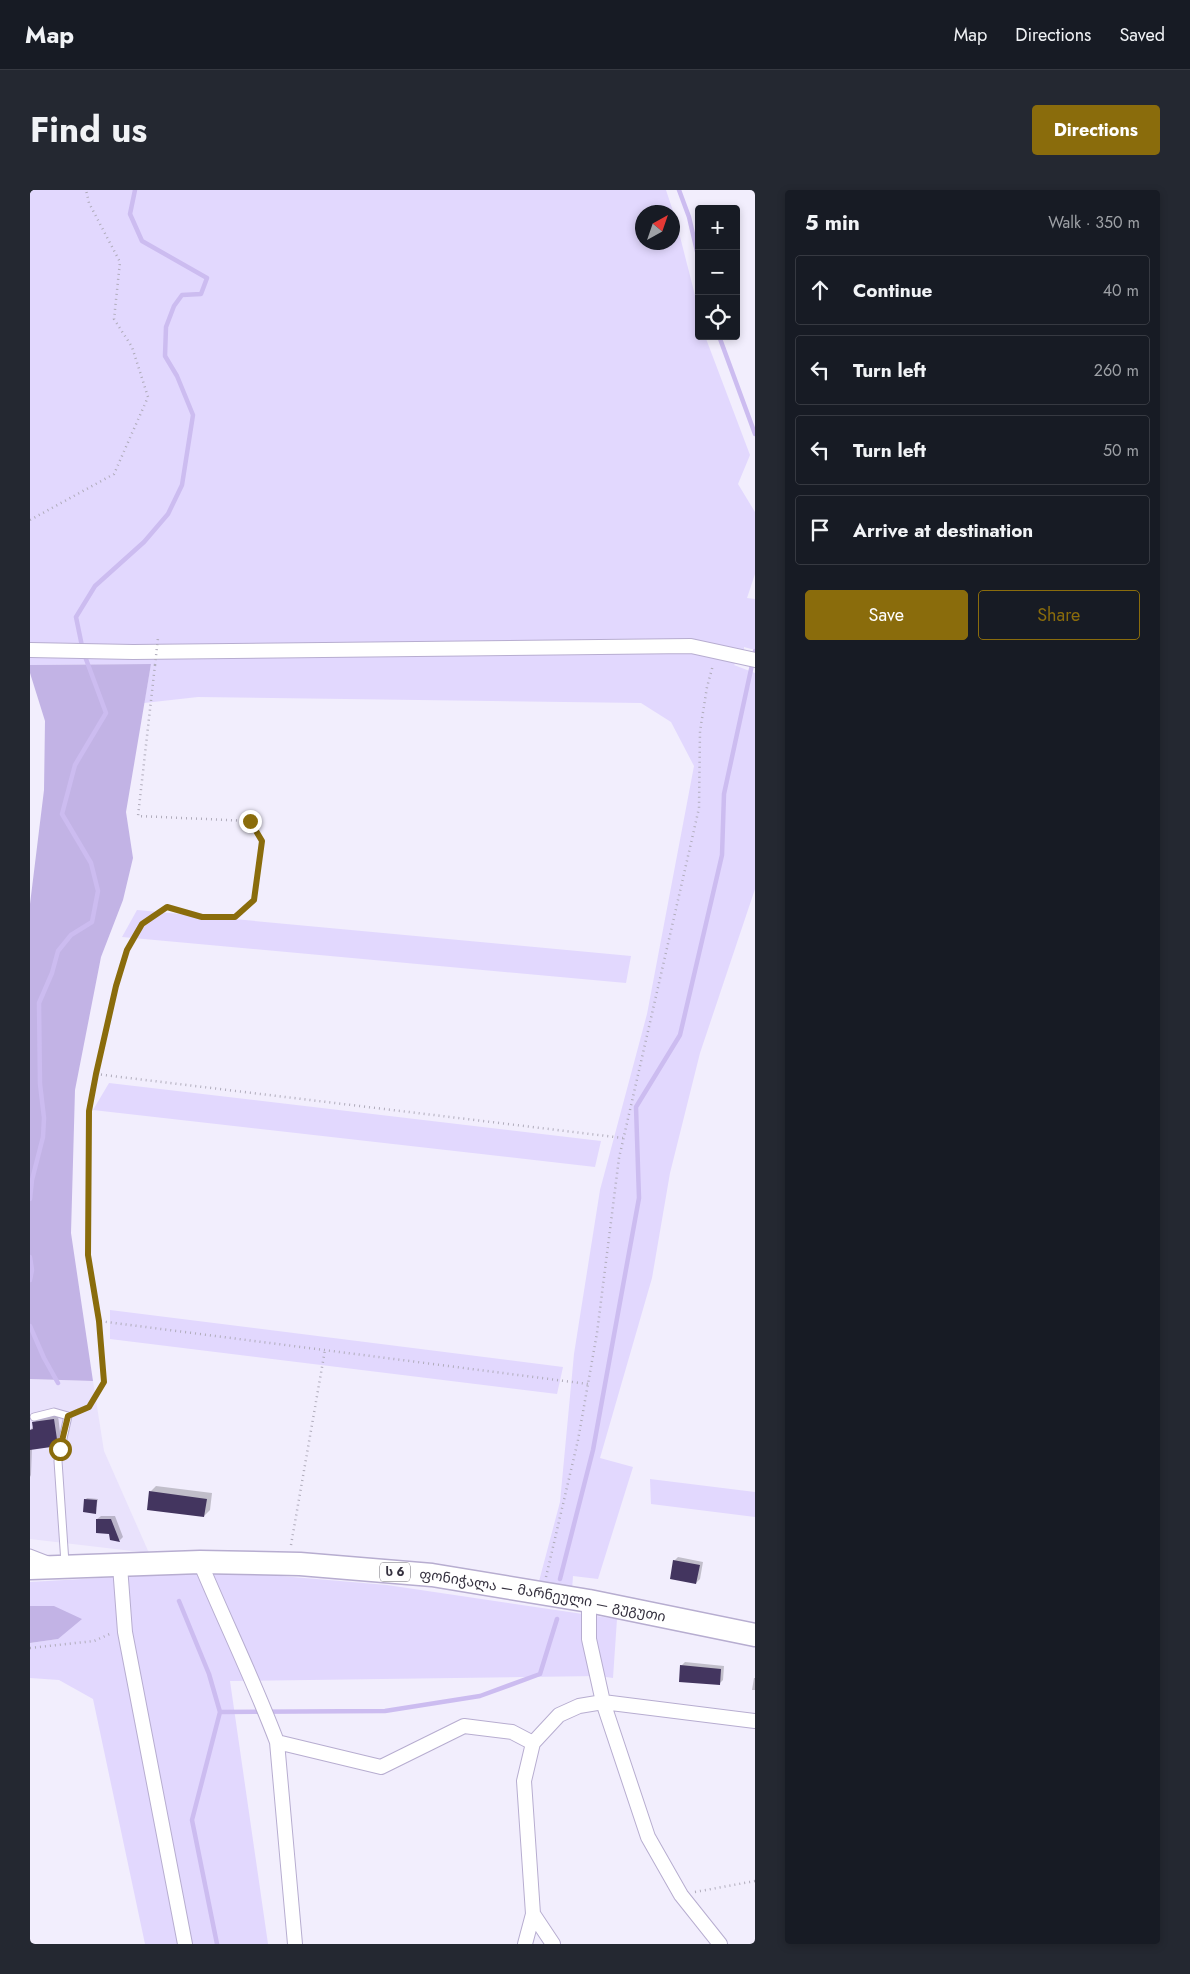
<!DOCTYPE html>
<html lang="en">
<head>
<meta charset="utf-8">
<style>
	body { margin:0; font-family:Jost,"Noto Sans Georgian",sans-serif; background:#242831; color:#f1f3f6 }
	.controls { position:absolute; right:15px; top:15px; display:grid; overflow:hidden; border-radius:5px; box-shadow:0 2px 8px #0003 }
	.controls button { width:45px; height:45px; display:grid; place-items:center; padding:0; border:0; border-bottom:1px solid #363941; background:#171b24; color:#f1f3f6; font:25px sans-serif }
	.compass { position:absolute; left:605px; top:15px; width:45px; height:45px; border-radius:50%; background:#171b24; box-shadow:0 2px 8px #0003; rotate:40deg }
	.stop { position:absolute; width:15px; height:15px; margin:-11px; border:4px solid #8a6c0c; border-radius:50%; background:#fff }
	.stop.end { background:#8a6c0c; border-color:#fff; box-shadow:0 1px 5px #0008 }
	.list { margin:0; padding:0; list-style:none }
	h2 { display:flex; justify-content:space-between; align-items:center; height:65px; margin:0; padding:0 20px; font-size:21px }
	h2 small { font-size:16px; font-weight:400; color:#9ea1a6 }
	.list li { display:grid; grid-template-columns:32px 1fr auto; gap:15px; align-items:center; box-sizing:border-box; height:70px; margin:0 10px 10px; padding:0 10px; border:1px solid #363941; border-radius:5px }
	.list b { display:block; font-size:19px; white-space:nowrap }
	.list em { font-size:16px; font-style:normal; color:#9ea1a6 }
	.actions { display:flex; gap:10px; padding:15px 20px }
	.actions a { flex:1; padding:11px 0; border:1px solid #8a6c0c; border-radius:5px; text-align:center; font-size:18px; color:#8a6c0c }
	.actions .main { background:#8a6c0c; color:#fff }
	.icon { flex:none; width:28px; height:28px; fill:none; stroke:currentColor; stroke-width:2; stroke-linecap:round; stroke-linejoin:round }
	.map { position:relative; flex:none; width:725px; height:1754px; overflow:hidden; border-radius:5px }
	header { display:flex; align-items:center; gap:30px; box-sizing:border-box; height:70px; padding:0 25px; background:#171b24; border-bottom:1px solid #363941 }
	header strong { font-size:24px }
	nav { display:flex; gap:28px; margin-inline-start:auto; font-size:18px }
	.intro { display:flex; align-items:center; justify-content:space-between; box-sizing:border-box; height:120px; padding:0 30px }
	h1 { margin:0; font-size:35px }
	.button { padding:12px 22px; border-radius:5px; background:#8a6c0c; color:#fff; font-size:18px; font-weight:700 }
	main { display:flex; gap:30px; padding:0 30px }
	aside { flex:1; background:#171b24; border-radius:5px; box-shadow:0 2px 8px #0003 }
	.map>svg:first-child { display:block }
</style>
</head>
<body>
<header>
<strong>Map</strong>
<nav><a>Map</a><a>Directions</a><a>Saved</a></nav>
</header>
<div class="intro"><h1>Find us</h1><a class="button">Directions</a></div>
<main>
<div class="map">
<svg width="725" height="1754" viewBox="0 0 725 1754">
	<rect width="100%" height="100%" fill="#f2eefd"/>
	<path fill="#e9e2fc" d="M0,1189l63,2 11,70 45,102 -119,-14z"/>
	<path fill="#e2d8fe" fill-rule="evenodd" d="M0,0h636l9,27 24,94v25h6l45,119 -12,29 17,28v62l-8,24 8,1v51l-11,-3v7l-10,11 21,8v216l-55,164 -30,120 -18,105 -52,180 33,9 -35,112 -25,-3 -1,14 -34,-5 22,-83 14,-148 26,-164 47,-176 47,-248 -23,-44 -30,-19 -443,-6 -54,6 7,-39 -121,1zM612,22h30v30h-30z
		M107,720l494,46 -5,27 -504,-46z
		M79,893l492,58 -6,26 -502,-57z
		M80,1120l453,57 -6,27 -447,-55z
		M620,1289l105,13v25l-104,-13z
		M191,1381l166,14 230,34 -4,59 -14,-2 -369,5 38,263h-123l-52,-245 -34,-19 -29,-2v-35l28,-4 -4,-33h-24v-24z"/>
	<path fill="#c2b3e5" d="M121,474l-25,148 7,46 -10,42 -22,57 -26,133 -4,143 22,148 -63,-2v-475l14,-114 1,-69 -15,-48v-8z
		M0,1416h24l28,13 -24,20 -28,4z"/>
	<path fill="#0003" d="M28,1225l3,26 -4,4 -25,3 -1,27 -1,2v-47l3,-3v-5l4,-4z
		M126,1296l56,7 -2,17 -6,6 -54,-24z
		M57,1308l11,1 -3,13 -10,-12z
		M71,1326h14l8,21 -3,3 -9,-1 -1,-6 -13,-14z
		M648,1367l25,5 -3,17 -4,4 -22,-22z
		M655,1472l39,4 -1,14 -4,4 -38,-18z
		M724,1488h1v12h-3z"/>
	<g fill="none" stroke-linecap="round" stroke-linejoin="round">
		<path stroke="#ccbcf0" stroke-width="4.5" d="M649,0l10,27 10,43
			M689,146l36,98
			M0,1009l2,-19 11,-43 1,-19 -4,-34 -1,-81 13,-30 6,-22 13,-16 21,-13 6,-31 -7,-28 -29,-49 13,-49 31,-52 -23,-62 -7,-34 19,-31 49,-44 24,-28 14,-29 11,-70 -16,-39 -12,-20 1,-29 8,-21 8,-11 19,-1 6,-16 -65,-37 -12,-27 5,-24
			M0,1067l2,13 -2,10
			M0,1136l14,32 14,25
			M530,1389l33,-129 46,-252 -3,-91 44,-72 42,-180 2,-61 31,-143
			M149,1411l30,73 11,38 -28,108 25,124
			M190,1522l165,-1 95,-15 60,-22 17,-55"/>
	</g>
	<path fill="#43355f" d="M24,1229l4,27 -28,4v-20l3,-1 -1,-7z
		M119,1301l58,8 -3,18 -57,-7z
		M54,1309l13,1 -1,14 -13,-2z
		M66,1329h15l9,23 -10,-2 -1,-6 -13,-1z
		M643,1370l27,5 -4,19 -26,-5z
		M650,1475l41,4 -1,16 -41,-3z"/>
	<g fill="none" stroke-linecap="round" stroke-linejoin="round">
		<defs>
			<path id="service" d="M4,1227l20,-5 14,4 -10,45 7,102
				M0,1363l18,7"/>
			<path id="minor" d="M0,460l103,2 558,-6 64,14
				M170,1372c25,60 54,119 77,180l104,25 83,-41 48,6 21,11
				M90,1376l5,66 60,312
				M559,1411v38l14,63 45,135 33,58 39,49
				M247,1552l18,202
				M503,1724l20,30
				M495,1754l8,-30 -9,-133 9,-38 26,-28 20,-9 24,-4 152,19"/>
			<g id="trunk">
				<path id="s1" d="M0,1378l170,-6 100,2 132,11 157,26 166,34"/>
			</g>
		</defs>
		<use href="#service" stroke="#b7add0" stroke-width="9"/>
		<use href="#minor" stroke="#b7add0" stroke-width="16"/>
		<use href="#trunk" stroke="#b7add0" stroke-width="25"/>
		<path stroke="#b0acbb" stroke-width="2.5" stroke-dasharray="1 4" stroke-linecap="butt" d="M0,330l84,-46 34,-77 -16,-50 -18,-28 6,-57 -31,-59 -3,-13
			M125,475l-17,151 112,5 12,20 -8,59 -19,17h-33l-35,-10 -24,17 -16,26 -11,36 -27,125 -1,144 11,66 489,63
			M66,884l527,64
			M46,1222l13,-5 15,-25 -5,-61
			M261,1355l34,-195
			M516,1387l32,-137 19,-107 22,-175 80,-350 1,-77 7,-44 6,-22
			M0,1458l64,-7 18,-8
			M665,1702l60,-11"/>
		<use href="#service" stroke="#fff" stroke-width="7"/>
		<use href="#minor" stroke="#fff" stroke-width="14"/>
		<use href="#trunk" stroke="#fff" stroke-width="22"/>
		<path stroke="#b0acbb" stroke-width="2.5" stroke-dasharray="1 4" stroke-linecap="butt" d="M125,475l3,-27"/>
	</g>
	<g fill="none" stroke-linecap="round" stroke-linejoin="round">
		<path stroke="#8a6c0c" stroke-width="6" d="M30,1259l8,-33 21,-9 15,-25 -5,-61 -11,-66 1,-144 7,-37 20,-88 11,-36 15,-26 25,-17 35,10h33l19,-17 8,-59 -12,-20"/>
	</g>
	<g text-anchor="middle" stroke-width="5" stroke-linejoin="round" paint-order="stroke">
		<rect fill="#fefefe" stroke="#716e78" stroke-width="1" x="350" y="1372.5" width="30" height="19" rx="4"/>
		<g font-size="12" font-weight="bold" fill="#34303e">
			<text x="365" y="1386">ს 6</text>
		</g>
		<g font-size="14" fill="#34303e" stroke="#fefefe">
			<text dy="5" stroke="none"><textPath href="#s1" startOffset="515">ფონიჭალა — მარნეული — გუგუთი</textPath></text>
		</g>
	</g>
</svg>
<div class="controls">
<button>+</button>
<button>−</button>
<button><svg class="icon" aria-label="locate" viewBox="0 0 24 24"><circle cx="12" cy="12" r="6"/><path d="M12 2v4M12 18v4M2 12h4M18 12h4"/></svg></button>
</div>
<svg class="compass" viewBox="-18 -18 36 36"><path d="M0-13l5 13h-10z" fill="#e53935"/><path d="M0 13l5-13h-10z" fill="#9ea1a6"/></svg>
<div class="stop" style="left:30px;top:1259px"></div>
<div class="stop end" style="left:220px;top:631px"></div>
</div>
<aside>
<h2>5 min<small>Walk · 350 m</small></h2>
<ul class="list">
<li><svg class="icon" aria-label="ahead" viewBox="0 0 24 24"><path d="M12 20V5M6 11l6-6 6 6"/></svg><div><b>Continue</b></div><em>40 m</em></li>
<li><svg class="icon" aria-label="left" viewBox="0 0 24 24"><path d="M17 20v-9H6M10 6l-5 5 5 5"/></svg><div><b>Turn left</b></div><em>260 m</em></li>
<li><svg class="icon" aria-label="left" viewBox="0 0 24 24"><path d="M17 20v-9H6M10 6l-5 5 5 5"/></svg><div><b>Turn left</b></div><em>50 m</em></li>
<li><svg class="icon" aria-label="arrive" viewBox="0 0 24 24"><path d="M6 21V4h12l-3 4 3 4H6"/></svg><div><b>Arrive at destination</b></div></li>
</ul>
<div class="actions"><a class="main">Save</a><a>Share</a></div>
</aside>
</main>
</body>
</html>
